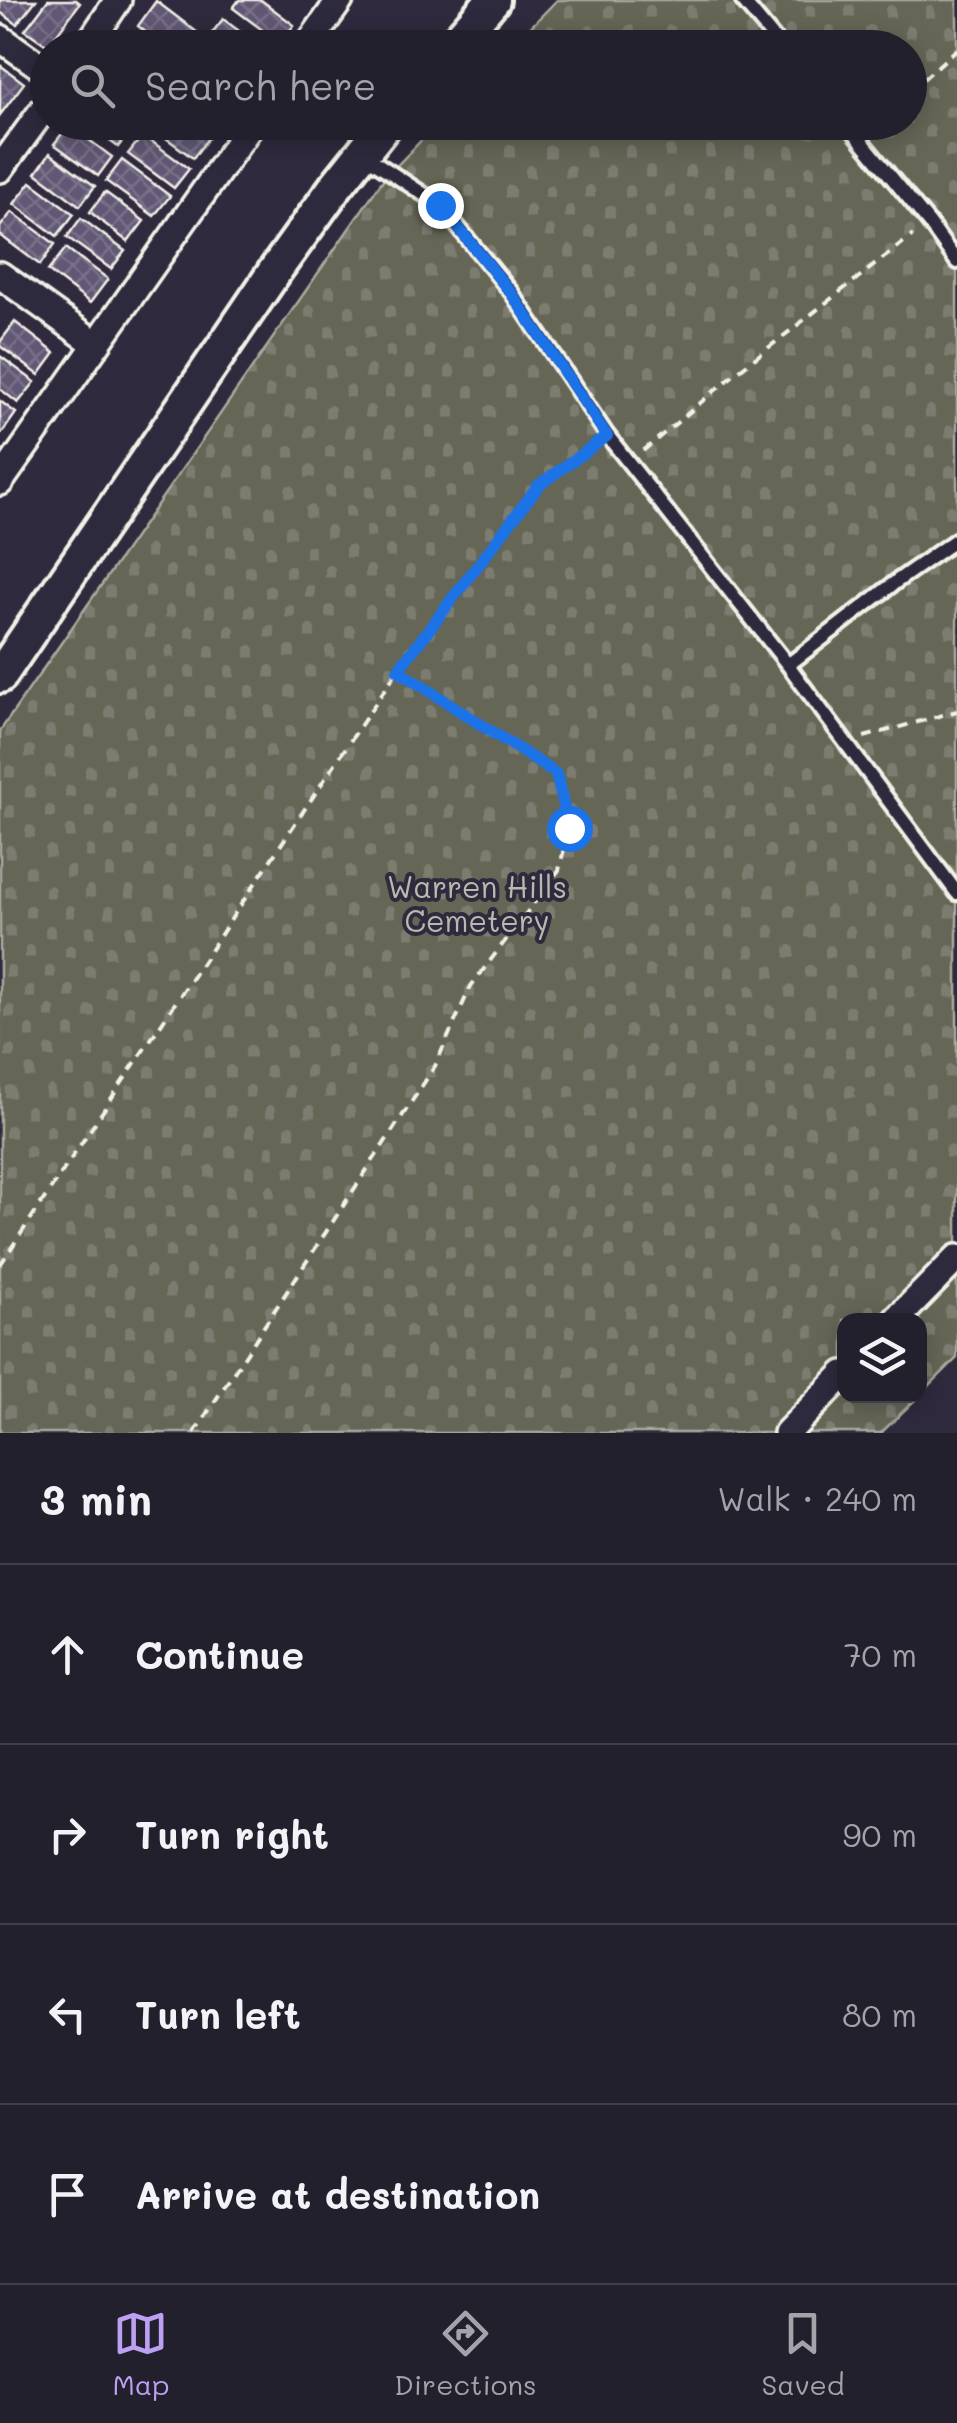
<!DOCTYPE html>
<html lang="en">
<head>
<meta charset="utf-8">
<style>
	body { margin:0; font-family:Mali,sans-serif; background:#2b2836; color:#f1f3f6 }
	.controls { position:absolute; right:30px; bottom:30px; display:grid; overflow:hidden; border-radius:20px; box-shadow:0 5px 25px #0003 }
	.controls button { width:90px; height:90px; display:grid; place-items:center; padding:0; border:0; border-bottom:2px solid #403e4a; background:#23202e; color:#f1f3f6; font:50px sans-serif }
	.stop { position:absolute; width:30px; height:30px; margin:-22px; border:8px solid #1a73e8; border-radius:50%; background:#fff }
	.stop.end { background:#1a73e8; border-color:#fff; box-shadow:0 2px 10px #0008 }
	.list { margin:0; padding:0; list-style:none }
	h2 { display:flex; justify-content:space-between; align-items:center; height:130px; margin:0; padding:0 40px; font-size:42px }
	h2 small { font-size:32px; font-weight:400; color:#a3a3aa }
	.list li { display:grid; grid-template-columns:65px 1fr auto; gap:30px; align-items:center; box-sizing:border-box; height:180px; padding:0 40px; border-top:2px solid #403e4a }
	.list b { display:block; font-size:38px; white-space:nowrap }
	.list em { font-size:32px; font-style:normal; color:#a3a3aa }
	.icon { flex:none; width:55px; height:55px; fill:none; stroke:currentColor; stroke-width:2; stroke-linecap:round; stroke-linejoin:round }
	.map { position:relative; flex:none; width:957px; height:1433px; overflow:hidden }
	.search { position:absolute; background:#23202e; box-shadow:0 5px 25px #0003; left:30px; right:30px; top:30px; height:110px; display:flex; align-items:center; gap:25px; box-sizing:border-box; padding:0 35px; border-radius:55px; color:#a3a3aa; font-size:38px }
	.sheet { height:850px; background:#23202e }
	nav { display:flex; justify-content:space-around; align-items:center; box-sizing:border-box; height:140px; border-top:2px solid #403e4a; background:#23202e; font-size:28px; color:#a3a3aa }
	nav a { display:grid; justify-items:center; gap:5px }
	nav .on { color:#bca0f2 }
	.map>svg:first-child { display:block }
</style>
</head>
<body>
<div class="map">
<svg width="957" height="1433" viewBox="0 0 957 1433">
	<defs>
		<pattern id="cemetery-stones" width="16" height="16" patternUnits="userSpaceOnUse" patternTransform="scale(2.5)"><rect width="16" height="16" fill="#656657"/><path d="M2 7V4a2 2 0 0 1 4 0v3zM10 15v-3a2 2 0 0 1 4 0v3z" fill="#7c7c6f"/></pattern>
		<pattern id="building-cross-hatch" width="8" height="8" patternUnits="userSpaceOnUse" patternTransform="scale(2.5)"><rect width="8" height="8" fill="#625875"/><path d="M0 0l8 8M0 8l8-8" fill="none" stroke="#797089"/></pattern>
	</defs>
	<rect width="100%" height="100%" fill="#2f2a3d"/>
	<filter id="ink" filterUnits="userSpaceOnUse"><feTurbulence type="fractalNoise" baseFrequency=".01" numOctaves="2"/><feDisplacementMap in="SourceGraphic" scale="20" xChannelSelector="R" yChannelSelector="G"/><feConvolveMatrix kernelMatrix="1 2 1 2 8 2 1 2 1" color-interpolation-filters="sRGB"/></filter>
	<g filter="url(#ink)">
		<path fill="url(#cemetery-stones)" stroke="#acaca0" stroke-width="2.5" d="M557,0h400v1358l-37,37v-75h-76v76h75l-38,37h-881v-702l382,-550 56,-58 472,-1v-74l-399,-1z"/>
		<path fill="url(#building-cross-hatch)" stroke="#f4f1e8" stroke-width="2.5" d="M0,0h36l-19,24 -17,-12z
			M48,0h28l4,3 -32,43 -23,-16z
			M239,0h22l33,25 -14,18 -47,-35z
			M156,1l42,32 -11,15h-21l-28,-22z
			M223,19l39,29h-40l-14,-10z
			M0,65l24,18 -24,32z
			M85,122h36l10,8 -13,17z
			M152,122h37l20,15 -16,21 -43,-32z
			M69,125l43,32 -14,19 -44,-32z
			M143,135l46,34 -15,19 -46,-34z
			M50,153l45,33 -15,20 -44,-33z
			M122,160l48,36 -16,20 -48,-35z
			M31,182l43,32 -17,22 -43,-32z
			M105,192l39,29 -16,21 -38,-30z
			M12,212l43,32 -15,21 -40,-30v-8z
			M81,218l44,33 -14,18 -44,-32z
			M66,248l42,31 -18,24 -42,-32z
			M15,322l40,31 -16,22 -39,-29v-4z
			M0,356l35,26 -17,21 -18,-14z
			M0,401l16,12 -14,20 -2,-1z"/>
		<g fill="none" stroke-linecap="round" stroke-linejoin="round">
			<defs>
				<path id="service" d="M742,0l40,48
					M846,122l83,101 28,39
					M364,155l76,50 72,88 95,142 181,230 169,228
					M788,665l109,-84 60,-42"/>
				<path id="minor" d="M0,38l48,34
					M86,48l32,-48
					M306,48l34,-48
					M0,169l48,-66
					M0,275l96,69
					M0,482l253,-360
					M896,1320l61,-62
					M787,1433l57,-59"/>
				<path id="tertiary" d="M451,48l42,-48
					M0,676l277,-408 59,-82 51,-64"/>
			</defs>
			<use href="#service" stroke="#f4f1e8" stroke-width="20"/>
			<use href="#minor" stroke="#f4f1e8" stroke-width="32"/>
			<use href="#tertiary" stroke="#f4f1e8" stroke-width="40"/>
			<path stroke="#f4f1e8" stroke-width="4" stroke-dasharray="10 8" stroke-linecap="butt" d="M910,91l47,-42
				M643,451l93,-78 177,-138
				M864,737l93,-26
				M0,1265l397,-594 142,-186 54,-39
				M194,1433l241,-367 36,-80 88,-116 10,-41 -13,-55 -159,-103"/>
			<use href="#service" stroke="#2f2a3d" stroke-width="12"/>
			<use href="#minor" stroke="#2f2a3d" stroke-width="25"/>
			<use href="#tertiary" stroke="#2f2a3d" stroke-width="32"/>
		</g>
	</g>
	<g fill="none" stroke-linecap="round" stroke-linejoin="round" filter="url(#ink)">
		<path stroke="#1a73e8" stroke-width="12" d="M440,205l72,89 95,142 -68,49 -141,185 158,104 13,54"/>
	</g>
	<g text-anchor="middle" stroke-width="8" stroke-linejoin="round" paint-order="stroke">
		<g font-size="30" fill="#bbb9ae" stroke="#2f2a3d">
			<text x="477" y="898">Warren Hills<tspan x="477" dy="34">Cemetery</tspan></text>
		</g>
	</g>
</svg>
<div class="controls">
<button><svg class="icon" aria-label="layers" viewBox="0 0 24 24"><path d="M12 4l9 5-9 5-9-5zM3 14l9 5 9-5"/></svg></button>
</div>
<div class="stop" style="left:569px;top:828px"></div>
<div class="stop end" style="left:440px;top:205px"></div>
<div class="search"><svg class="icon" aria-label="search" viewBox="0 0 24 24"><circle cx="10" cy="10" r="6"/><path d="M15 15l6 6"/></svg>Search here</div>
</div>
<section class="sheet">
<h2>3 min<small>Walk · 240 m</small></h2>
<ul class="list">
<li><svg class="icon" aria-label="ahead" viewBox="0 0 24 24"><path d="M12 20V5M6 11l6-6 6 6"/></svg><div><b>Continue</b></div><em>70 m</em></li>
<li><svg class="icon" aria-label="right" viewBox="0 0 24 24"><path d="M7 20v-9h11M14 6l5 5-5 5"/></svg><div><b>Turn right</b></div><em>90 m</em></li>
<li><svg class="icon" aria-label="left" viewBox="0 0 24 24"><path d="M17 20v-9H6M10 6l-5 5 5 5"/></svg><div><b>Turn left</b></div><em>80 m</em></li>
<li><svg class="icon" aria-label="arrive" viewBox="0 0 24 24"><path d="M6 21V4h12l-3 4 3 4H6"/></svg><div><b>Arrive at destination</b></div></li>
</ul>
</section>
<nav>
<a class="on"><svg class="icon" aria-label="map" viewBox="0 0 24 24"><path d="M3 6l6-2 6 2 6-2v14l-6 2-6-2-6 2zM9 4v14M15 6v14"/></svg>Map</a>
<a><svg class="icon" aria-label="directions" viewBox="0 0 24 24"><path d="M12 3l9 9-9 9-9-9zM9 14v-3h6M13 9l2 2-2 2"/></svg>Directions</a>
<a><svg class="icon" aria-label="saved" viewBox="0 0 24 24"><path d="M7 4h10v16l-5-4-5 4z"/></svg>Saved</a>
</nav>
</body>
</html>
